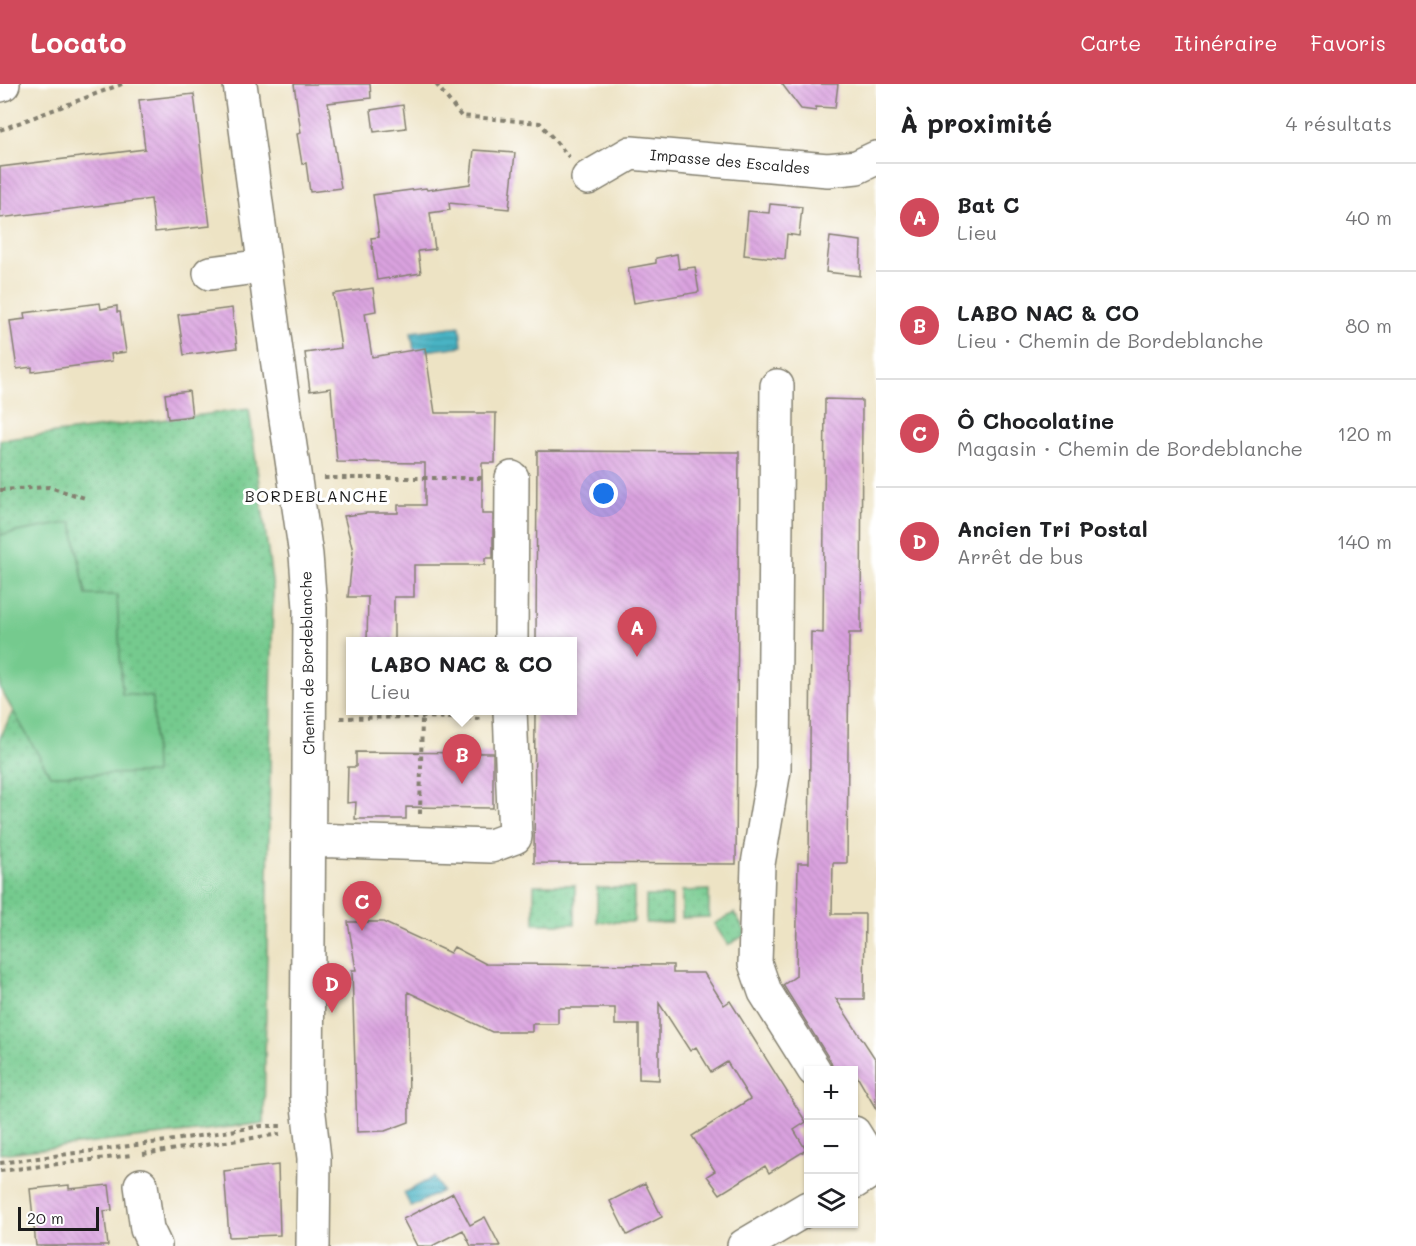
<!DOCTYPE html>
<html lang="fr">
<head>
<meta charset="utf-8">
<style>
	body { margin:0; font-family:Mali,sans-serif; background:#f6f6f6; color:#202124 }
	.controls { position:absolute; right:18px; bottom:18px; display:grid; overflow:hidden; border-radius:0px; box-shadow:0 2px 4px #0004 }
	.controls button { width:54px; height:54px; display:grid; place-items:center; padding:0; border:0; border-bottom:2px solid #e0e0e0; background:#fff; color:#202124; font:30px sans-serif }
	.scale { position:absolute; left:18px; bottom:15px; width:81px; box-sizing:border-box; padding-left:6px; border:3px solid #1c1c1c; border-top:0; font-size:16px; line-height:21px; white-space:nowrap; color:#1c1c1c; -webkit-text-stroke:4px #fff; paint-order:stroke }
	.you { position:absolute; left:604px; top:410px; width:21px; height:21px; margin:-15px; border:4px solid #fff; border-radius:50%; background:#1a73e8; box-shadow:0 0 0 9px #1a73e833 }
	.badge { display:grid; place-items:center; width:39px; height:39px; border-radius:50%; background:#d1495b; color:#fff; font-size:20px; font-weight:700 }
	.pin { position:absolute; translate:-50% -50px; filter:drop-shadow(0 2px 3px #0008) }
	.pin::after { content:''; position:absolute; top:32px; width:21px; height:18px; background:inherit; clip-path:polygon(0 0,100% 0,50% 100%) }
	.popup { position:absolute; left:346px; top:553px; width:231px; height:78px; box-sizing:border-box; display:grid; place-content:center; border-radius:0px; background:#fff; filter:drop-shadow(0 2px 4px #0005); font-size:20px; white-space:nowrap; color:#757577 }
	.popup b { font-size:22px; color:#202124 }
	.popup::after { content:''; position:absolute; left:50%; top:100%; margin-left:-12px; border:12px solid transparent; border-top-color:#fff }
	.list { margin:0; padding:0; list-style:none }
	h2 { display:flex; justify-content:space-between; align-items:center; height:78px; margin:0; padding:0 24px; font-size:26px }
	h2 small { font-size:20px; font-weight:400; color:#757577 }
	.list li { display:grid; grid-template-columns:39px 1fr auto; gap:18px; align-items:center; box-sizing:border-box; height:108px; padding:0 24px; border-top:2px solid #e0e0e0 }
	.list b { display:block; font-size:22px; white-space:nowrap }
	.list p { margin:0; font-size:20px; white-space:nowrap; color:#757577 }
	.list em { font-size:20px; font-style:normal; color:#757577 }
	.icon { flex:none; width:33px; height:33px; fill:none; stroke:currentColor; stroke-width:2; stroke-linecap:round; stroke-linejoin:round }
	.map { position:relative; flex:none; width:876px; height:1162px; overflow:hidden }
	header { display:flex; align-items:center; gap:36px; box-sizing:border-box; height:84px; padding:0 30px; background:#d1495b; color:#fff }
	header strong { font-size:28px }
	nav { display:flex; gap:33px; margin-inline-start:auto; font-size:21px }
	main { display:flex }
	aside { flex:1; background:#fff }
	.map>svg:first-child { display:block }
</style>
</head>
<body>
<header>
<strong>Locato</strong>
<nav><a>Carte</a><a>Itinéraire</a><a>Favoris</a></nav>
</header>
<main>
<div class="map">
<svg width="876" height="1162" viewBox="0 0 876 1162">
	<defs>
		<pattern id="grass-dots" width="8" height="8" patternUnits="userSpaceOnUse" patternTransform="scale(1.5)"><rect width="8" height="8" fill="#75ca8e"/><path d="M2 2h.1M6 6h.1" fill="none" stroke="#65ad7a" stroke-width="1.8" stroke-linecap="round"/></pattern>
		<pattern id="water-rules" width="6" height="5" patternUnits="userSpaceOnUse" patternTransform="scale(1.5)"><rect width="6" height="5" fill="#48b4c5"/><path d="M0 2.5h6" fill="none" stroke="#3b929f"/></pattern>
		<pattern id="building-back-hatch" width="6" height="6" patternUnits="userSpaceOnUse" patternTransform="scale(1.5)"><rect width="6" height="6" fill="#daa2df"/><path d="M-1 5l2 2M0 0l6 6M5-1l2 2" fill="none" stroke="#ba8bbf"/></pattern>
	</defs>
	<rect width="100%" height="100%" fill="#fff"/>
	<filter id="ink" filterUnits="userSpaceOnUse"><feTurbulence type="fractalNoise" baseFrequency=".0167" numOctaves="2"/><feDisplacementMap in="SourceGraphic" scale="12" xChannelSelector="R" yChannelSelector="G"/><feConvolveMatrix kernelMatrix="1 2 1 2 8 2 1 2 1" color-interpolation-filters="sRGB"/></filter>
	<filter id="wash" filterUnits="userSpaceOnUse"><feTurbulence type="fractalNoise" baseFrequency=".008" numOctaves="4" result="noise"/><feDisplacementMap in="SourceGraphic" scale="24" xChannelSelector="R" yChannelSelector="G"/><feGaussianBlur stdDeviation="1.35" result="paint"/><feColorMatrix in="noise" values="0 0 0 0 0 0 0 0 0 0 0 0 0 0 0 0 0 1.4 0 .05"/><feComposite in="paint" operator="in"/></filter>
	<g filter="url(#wash)">
		<rect width="100%" height="100%" fill="#ede3c4"/>
		<path fill="url(#grass-dots)" stroke="#487355" stroke-width="1.5" d="M249,325l24,180 -9,534 -264,31v-416l13,-27 -13,-23v-248z
			M534,801h41v39h-41z
			M597,804h37v34h-37z
			M709,806v27l-27,1v-27z
			M646,812h26v27h-26z
			M734,829l13,21 -19,11 -14,-21z"/>
		<path fill="#75ca8e" stroke="#487355" stroke-width="1.5" d="M72,438l14,73h31l5,99 31,3 2,76 -105,2 -50,-87v-153z"/>
		<path fill="url(#water-rules)" stroke="#326870" stroke-width="1.5" d="M460,242l2,20 -37,5 -11,-1 -3,-18z
			M434,1093l8,14 -31,16 -7,-14z"/>
		<g id="blocks">
			<path fill="url(#building-back-hatch)" d="M294,0h76l1,14 -43,5 13,85 -31,4 -4,-29 -4,1 -5,-30 4,-1z
				M782,0h56l-3,24 -19,-1v4l-15,-2z
				M194,10l16,132 -55,6 -4,-33 -151,19v-51l145,-18 -6,-49z
				M403,21l3,23 -32,4 -3,-22z
				M474,66l41,3 -6,56 -60,-6 1,7 -20,3 5,36 -17,2 3,22 -44,7 -6,-42 8,-1 -6,-42 53,-7 1,2 43,-6z
				M770,120l32,3 -3,29 -12,-2 -2,25 -41,-4 4,-44 21,2z
				M830,153l31,4 -1,35 -34,-4z
				M677,170l2,15 16,-2 4,25 -65,11 -6,-35 28,-5v-5z
				M373,204l3,23 -11,2 7,44 53,-9 10,65h61l-1,50h-13v51h11v44h-8v7h-71v32h-20v45h-27l1,-45h-20l5,-46 -9,-35 23,-3h31v-8h27v-42l-88,-1 -6,-74 -21,3 -5,-38 36,-5 -8,-54z
				M100,219l1,6 16,-3v6h3l6,40 -15,2 1,7 -80,11v-5l-15,2 -7,-48 15,-2 -1,-6z
				M232,224l5,40 -53,7 -6,-40z
				M189,307l3,25 -24,3 -3,-25z
				M825,315l37,1 -1,233h-12l-2,230h-14l-1,51h33l-1,85h-28l40,61v49l-22,-38h-20l-4,-11 -47,-75 13,-9 2,-113h11l2,-231 12,1z
				M537,367l202,1 -3,412 -202,-1 1,-152h38v-69h-37z
				M356,668l137,1v55l-87,-1v12h-51l1,-17 -9,1 1,-36h8z
				M348,838h35l67,31 4,-6 32,17 187,1v8h31l20,32 6,-4 76,121 -12,8 12,20 -37,23 -4,-7 -45,28 -13,-18 8,-5 -23,-35 58,-37 -23,-37 -16,10 -15,-25 -6,4 -31,-48v77l-20,-1v-54h-24v-17h-57v16h-26v8h-40l-84,-40 1,130 -24,9 -28,1 -5,-162h4z
				M278,1081l2,70 -51,2 -5,-66z
				M645,1099l17,34 -35,18 -17,-34z
				M69,1101v4l40,-4 3,25 -8,1 4,35h-72l-6,-57z
				M453,1109l17,32 15,-8 15,29h-29l-8,-16 -31,16h-15l-14,-27z"/>
		</g>
	</g>
	<g filter="url(#ink)">
		<use href="#blocks" fill-opacity="0" stroke="#848070" stroke-width="1.5"/>
		<g fill="none" stroke-linecap="round" stroke-linejoin="round">
			<defs>
				<path id="minor" d="M240,0l36,267 30,204 4,53 -3,489 7,61 -1,88
					M0,1l3,-1
					M588,94l43,-25 197,17 29,-3 19,-9
					M210,189l54,-7
					M777,302l-3,384 -16,94 -3,99 10,29 49,78
					M511,558l1,-164
					M310,756l181,6 24,-9 -5,-127
					M854,1049l22,35
					M141,1101l6,44 8,17"/>
				<path id="major" d="M854,1098l22,-14
					M744,1162l64,-38"/>
			</defs>
			<use href="#minor" stroke="#848070" stroke-width="36"/>
			<use href="#major" stroke="#848070" stroke-width="36"/>
			<path stroke="#848070" stroke-width="4" stroke-dasharray="4.5 4.5" stroke-linecap="butt" d="M436,0l25,32 79,7 29,34
				M0,46l122,-46
				M324,394h158
				M0,406l49,-3 36,11
				M340,634l82,-1 60,2
				M420,730l2,-97
				M143,1070l137,-20
				M0,1079l167,-22 95,-15h20
				M0,1087l132,-16"/>
			<use href="#minor" stroke="#fff" stroke-width="33"/>
			<use href="#major" stroke="#fff" stroke-width="33"/>
		</g>
	</g>
	<g text-anchor="middle" stroke-width="6" stroke-linejoin="round" paint-order="stroke">
		<g font-size="15" fill="#1c1c1c" stroke="#fff">
			<text transform="translate(730 78) rotate(5)" y="5">Impasse des Escaldes</text>
			<text transform="translate(308 579) rotate(-91)" y="5">Chemin de Bordeblanche</text>
		</g>
		<g font-size="16" letter-spacing="1.5" fill="#1c1c1c" stroke="#fff">
			<text x="317" y="418">BORDEBLANCHE</text>
		</g>
	</g>
</svg>
<div class="controls">
<button>+</button>
<button>−</button>
<button><svg class="icon" aria-label="layers" viewBox="0 0 24 24"><path d="M12 4l9 5-9 5-9-5zM3 14l9 5 9-5"/></svg></button>
</div>
<div class="scale">20 m</div>
<div class="you"></div>
<div class="pin badge" style="left:637px;top:573px">A</div>
<div class="pin badge" style="left:462px;top:700px">B</div>
<div class="popup"><b>LABO NAC &amp; CO</b>Lieu</div>
<div class="pin badge" style="left:362px;top:847px">C</div>
<div class="pin badge" style="left:332px;top:929px">D</div>
</div>
<aside>
<h2>À proximité<small>4 résultats</small></h2>
<ul class="list">
<li><span class="badge">A</span><div><b>Bat C</b><p>Lieu</p></div><em>40 m</em></li>
<li><span class="badge">B</span><div><b>LABO NAC &amp; CO</b><p>Lieu · Chemin de Bordeblanche</p></div><em>80 m</em></li>
<li><span class="badge">C</span><div><b>Ô Chocolatine</b><p>Magasin · Chemin de Bordeblanche</p></div><em>120 m</em></li>
<li><span class="badge">D</span><div><b>Ancien Tri Postal</b><p>Arrêt de bus</p></div><em>140 m</em></li>
</ul>
</aside>
</main>
</body>
</html>
